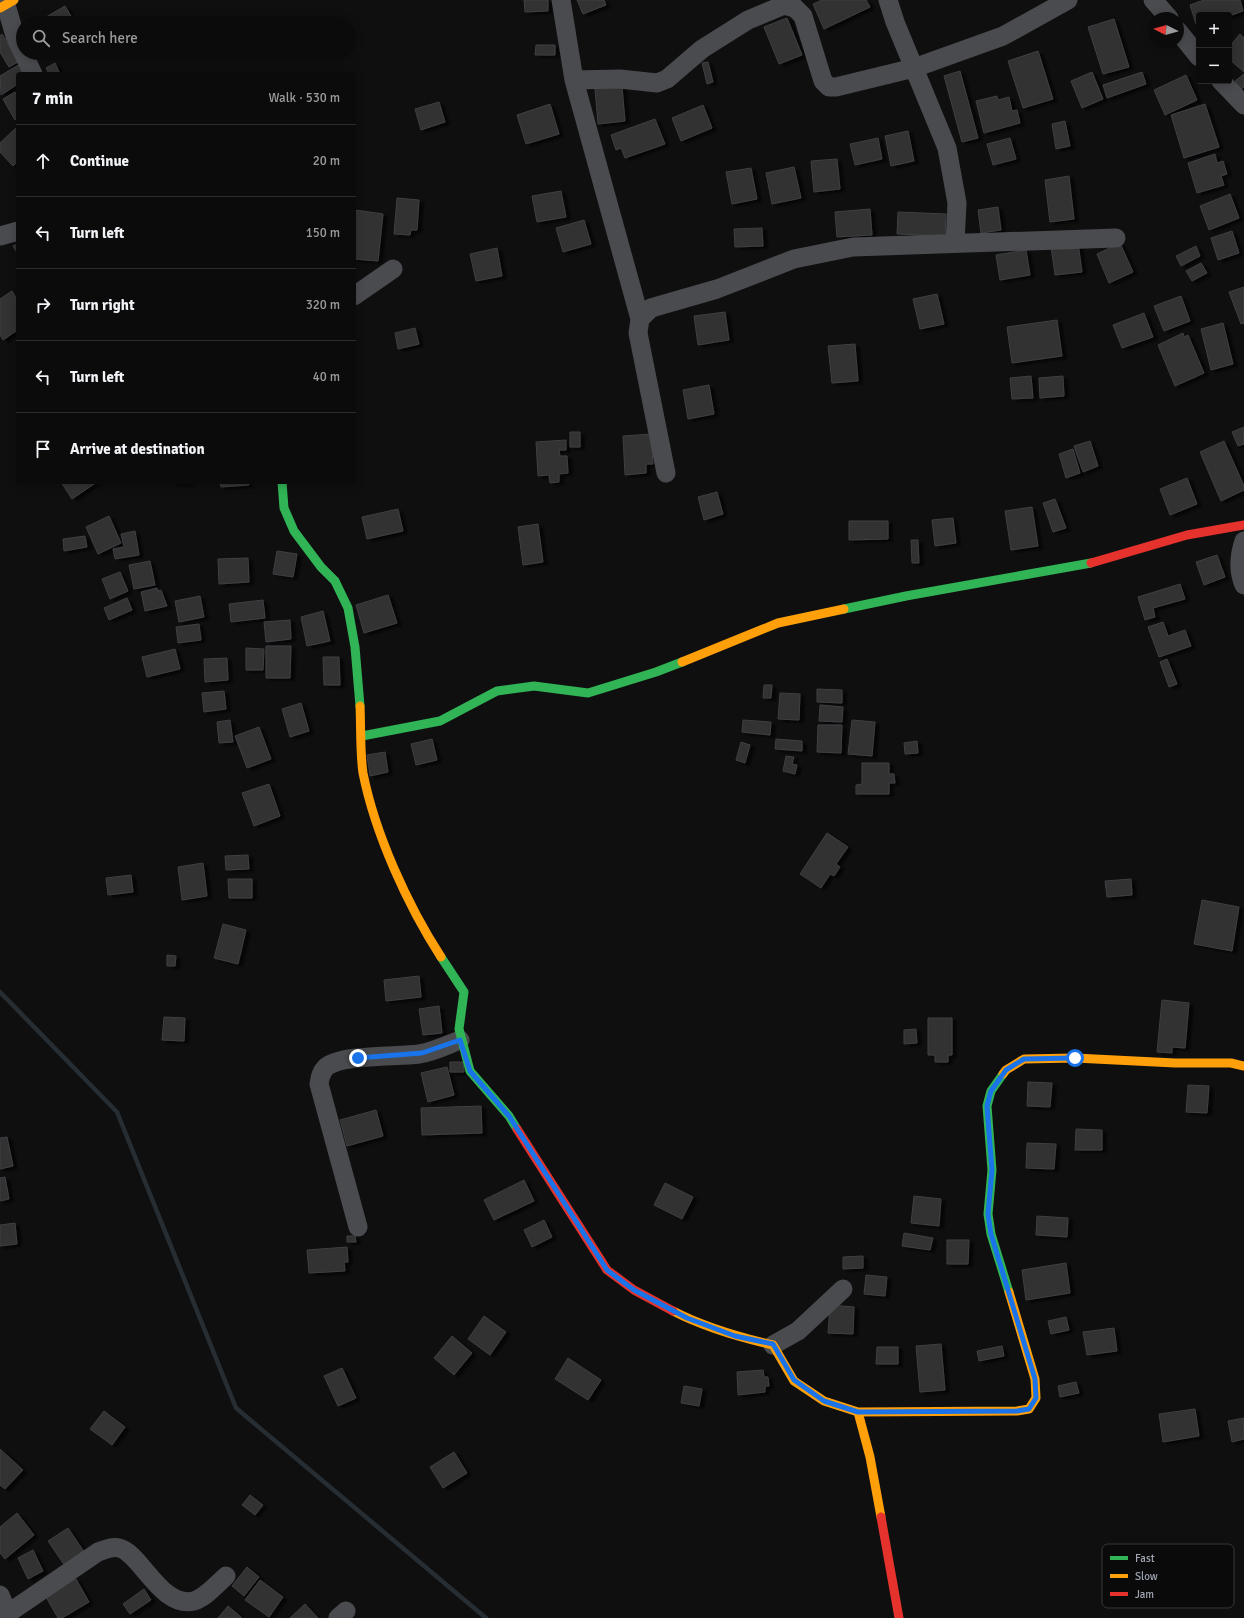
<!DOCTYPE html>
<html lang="en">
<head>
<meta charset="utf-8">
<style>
	body { margin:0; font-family:Signika,sans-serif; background:#141415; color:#f1f3f6 }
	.controls { position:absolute; right:12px; top:12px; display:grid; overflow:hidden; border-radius:4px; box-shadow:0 2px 10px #0003 }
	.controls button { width:36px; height:36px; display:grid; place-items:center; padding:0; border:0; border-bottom:1px solid #2b2b2d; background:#0b0b0c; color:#f1f3f6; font:20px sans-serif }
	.compass { position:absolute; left:1148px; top:12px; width:36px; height:36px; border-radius:50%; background:#0b0b0c; box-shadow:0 2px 10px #0003; rotate:276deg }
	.stop { position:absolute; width:12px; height:12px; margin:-9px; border:3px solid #1a73e8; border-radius:50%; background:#fff }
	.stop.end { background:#1a73e8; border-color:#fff; box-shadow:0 1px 4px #0008 }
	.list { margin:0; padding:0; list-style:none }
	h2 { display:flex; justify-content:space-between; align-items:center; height:52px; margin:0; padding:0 16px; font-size:17px }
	h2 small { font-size:13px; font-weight:400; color:#9a9b9d }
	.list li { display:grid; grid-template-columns:26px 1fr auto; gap:12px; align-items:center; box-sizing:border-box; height:72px; padding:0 16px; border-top:1px solid #2b2b2d }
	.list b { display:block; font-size:15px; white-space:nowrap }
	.list em { font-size:13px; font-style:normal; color:#9a9b9d }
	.icon { flex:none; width:22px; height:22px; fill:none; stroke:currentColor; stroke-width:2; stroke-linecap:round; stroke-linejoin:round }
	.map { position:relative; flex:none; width:1244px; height:1618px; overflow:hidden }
	.search { position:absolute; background:#0b0b0c; box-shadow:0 2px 10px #0003; left:16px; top:16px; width:340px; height:44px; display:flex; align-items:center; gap:10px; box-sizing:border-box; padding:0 14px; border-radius:22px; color:#9a9b9d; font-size:15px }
	.panel { position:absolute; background:#0b0b0c; box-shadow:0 2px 10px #0003; left:16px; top:72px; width:340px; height:412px; border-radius:4px }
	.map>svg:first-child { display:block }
</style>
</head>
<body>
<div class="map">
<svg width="1244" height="1618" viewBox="0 0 1244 1618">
	<defs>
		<filter id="shadow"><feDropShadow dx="4.5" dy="2.5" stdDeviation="1" flood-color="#0009"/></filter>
	</defs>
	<rect width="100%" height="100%" fill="#0f0f10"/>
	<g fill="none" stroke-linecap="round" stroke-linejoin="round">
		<path stroke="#262d33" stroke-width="4.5" d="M0,992l117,120 119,296 250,210"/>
	</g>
	<path fill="#303032" stroke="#3e4044" filter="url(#shadow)" d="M524,0h24v11l-23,1z
		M577,0h27l2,5 -23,9z
		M822,0h44l4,7 -46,22 -11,-25z
		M1204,0h36l3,11 -14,5 -30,-1v11l-2,1 -7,-22z
		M65,6l10,17h-25l-4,-6z
		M787,18l15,37 -23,9 -15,-37z
		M1114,19l15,48 -26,7 -15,-47z
		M2,34l16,28 -9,5 -9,-15v-16z
		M1240,34l4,4v34l-15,-13v-12z
		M536,45h19v10h-20z
		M1038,51l15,48 -30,9 -15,-47z
		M708,62l5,20 -6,2 -5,-21z
		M55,63l5,11h-11l-3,-6z
		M20,64l7,10h-9v10l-17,11 -1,-19z
		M960,71l18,67 -16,4 -18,-66z
		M1092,72l11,27 -21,9 -11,-27z
		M1142,72l4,12 -39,14 -4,-13z
		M1244,74v13l-3,2 -6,-8z
		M1186,75l11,25 -32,15 -11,-25z
		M622,87l3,34 -27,3 -3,-35z
		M15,92l3,6v20l-3,2 -12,-21z
		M997,96l1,4 11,-3 3,14 5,-1 3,13 -36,10 -8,-32z
		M439,102l6,20 -24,8 -6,-21z
		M550,104l9,30 -33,10 -9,-29z
		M1205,104l14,43 -35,11 -13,-43z
		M703,105l9,23 -31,13 -9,-23z
		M655,119l10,25 -40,14 -4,-10 -5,2 -5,-15z
		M1065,121l5,25 -14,3 -4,-25z
		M18,126v35l-5,5 -13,-14v-9z
		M908,131l6,30 -23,5 -6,-30z
		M878,138l4,21 -27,6 -5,-21z
		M1010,138l6,21 -23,6 -6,-21z
		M1215,154l2,9 6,-2 4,13 -6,2 3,9 -27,8 -9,-30z
		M837,159l3,30 -26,3 -3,-31z
		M794,167l7,31 -29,6 -6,-31z
		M751,168l6,31 -25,5 -6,-32z
		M1069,176l5,43 -24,3 -5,-42z
		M561,191l5,26 -29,5 -5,-26z
		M1230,194l9,24 -30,12 -9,-24z
		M397,198l22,2 -2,30h-6l-1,5 -16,-1z
		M998,207l3,23 -20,3 -3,-23z
		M870,209l2,26 -35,2 -2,-25z
		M355,210l28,4 -5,47 -24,-2z
		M898,212l48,2 -1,22 -48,-2z
		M584,220l7,24 -28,8 -7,-24z
		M762,228l1,18 -28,1 -1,-18z
		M1232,231l7,22 -21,7 -7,-22z
		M1078,243l4,29 -27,3 -4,-28z
		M1120,243l13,29 -24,11 -12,-29z
		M18,244v10l-5,-8z
		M1196,246l4,10 -19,10 -5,-10z
		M497,248l5,28 -26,5 -6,-27z
		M1026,250l4,25 -30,5 -4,-25z
		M1201,263l6,10 -15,8 -6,-10z
		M1244,287v36l-3,1 -12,-32z
		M12,291l6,10v32l-2,-2 -13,9 -3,-5v-36z
		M937,294l7,30 -24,5 -7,-30z
		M1181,296l9,25 -26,10 -10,-25z
		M725,312l4,28 -31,5 -4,-29z
		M1144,313l9,24 -31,11 -9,-23z
		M1057,320l5,36 -50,7 -5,-36z
		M1223,323l10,41 -22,6 -10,-41z
		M415,328l4,16 -21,5 -3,-16z
		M1183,333l1,4 4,-2 16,38 -29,13 -17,-41z
		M855,344l3,37 -26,2 -4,-37z
		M1031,376l2,22 -21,1 -2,-21z
		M1063,376l1,20 -24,2 -1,-20z
		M709,385l5,29 -26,5 -5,-29z
		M1244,427v17l-6,2 -6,-14z
		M570,432h10v15h-10z
		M651,434l2,30h-7v9l-21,2 -2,-39z
		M566,440v10h-7l1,6h7l1,17 -9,1v8l-9,1 -1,-8 -11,1 -2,-34z
		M1090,441l8,25 -15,6 -9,-26z
		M1224,441l20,45v4l-23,11 -21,-49z
		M1073,449l7,24 -14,5 -7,-24z
		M1187,478l10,26 -27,11 -10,-26z
		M61,482h36l-25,17z
		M172,482h18v1h-18z
		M220,482h28l1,3 -28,2z
		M717,492l6,22 -19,6 -6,-23z
		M1055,499l11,29 -13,4 -10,-29z
		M1032,507l6,39 -27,4 -6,-39z
		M398,509l5,22 -36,8 -5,-22z
		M109,516l12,27 -23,11 -12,-27z
		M953,518l3,25 -21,3 -3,-26z
		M849,521h39v18l-39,1z
		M538,524l5,38 -20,3 -5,-38z
		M135,531l4,24 -24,4 -2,-10 11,-2 -3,-13z
		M85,536l2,11 -23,4 -1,-12z
		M911,540h7l1,23h-7z
		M277,551l20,3 -4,23 -20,-3z
		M1217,555l8,22 -21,8 -8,-23z
		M248,558l1,24 -30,2 -1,-25z
		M150,561l5,24 -21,4 -5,-24z
		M120,572l8,19 -18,8 -8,-20z
		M1180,584l5,15 -32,9 2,9 -10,3 -7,-23z
		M157,588l1,3 3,-1 6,16 -22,5 -4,-19z
		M388,595l9,28 -33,10 -8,-28z
		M200,596l4,21 -25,5 -4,-21z
		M127,598l5,12 -23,10 -5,-12z
		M263,600l2,18 -34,4 -2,-18z
		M323,611l7,30 -23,5 -6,-29z
		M290,620l1,19 -25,3 -2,-20z
		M1163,622l5,14 17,-6 6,16 -32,11 -11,-30z
		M199,624l2,16 -23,3 -2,-16z
		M266,646h25l-1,32h-24z
		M246,648l18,1 -1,21h-17z
		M175,649l5,20 -33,8 -5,-20z
		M323,657h16l1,28h-16z
		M227,658l1,22 -23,2 -1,-23z
		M1167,659l10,25 -8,3 -9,-25z
		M764,685h8l-1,13h-8z
		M817,689l25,1v13l-25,-1z
		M224,691l2,18 -22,3 -2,-19z
		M780,693l20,1 -1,26 -21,-1z
		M301,703l8,28 -19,6 -8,-28z
		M820,705l23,2 -1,15 -23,-1z
		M230,720l3,22 -14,1 -2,-21z
		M743,720l28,2 -1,13 -28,-3z
		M852,720l23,2 -3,34 -24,-2z
		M818,725h24l-1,28 -24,-1z
		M259,727l12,32 -24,9 -12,-32z
		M432,739l5,21 -21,5 -5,-21z
		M776,739l26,2v10l-27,-2z
		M917,741l1,12 -13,1 -1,-11z
		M741,742l9,3 -5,18 -9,-3z
		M385,752l3,20 -18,4 -3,-21z
		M786,756l8,1 -2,7 5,1 -2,9 -12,-3z
		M862,763h27v11h5l1,9h-6v11h-33v-9l6,-1z
		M269,784l11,32 -26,10 -12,-33z
		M827,833l21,14 -12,17 4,3 -6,9 -4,-2 -9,14 -21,-14z
		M248,855l1,14 -23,1 -1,-14z
		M203,863l4,33 -25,4 -4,-33z
		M131,875l2,17 -25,3 -2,-17z
		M228,879h24v19h-23z
		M1131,879l1,16 -25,2 -2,-16z
		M1202,900l37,7 -7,44 -38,-7z
		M223,924l23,6 -8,34 -24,-6z
		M167,955l9,1 -1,10h-8z
		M419,976l2,21 -35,4 -2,-21z
		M1162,1000l27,3 -4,45 -13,-1v6l-15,-1z
		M439,1006l3,27 -19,2 -4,-26z
		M164,1017l21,1 -1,23 -22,-1z
		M928,1018h24v37h-4v7h-13v-7h-7z
		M916,1029l1,14 -13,1v-14z
		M450,1062h13l1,10h-14z
		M447,1067l7,28 -26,7 -7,-29z
		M1028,1082l24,1 -2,24 -23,-1z
		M1188,1085l21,1 -2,27 -21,-1z
		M481,1106l1,27 -60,2 -1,-27z
		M376,1110l7,26 -36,10 -7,-26z
		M1076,1129l26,1v20h-27z
		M7,1137l6,29 -13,3v-31z
		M1027,1143l29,1 -2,25 -28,-1z
		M5,1177l4,22 -9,2v-23z
		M524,1180l10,21 -40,19 -10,-20z
		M665,1183l28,14 -11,22 -28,-14z
		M914,1196l27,3 -2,27 -28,-3z
		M1037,1216l31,2 -1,19 -31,-2z
		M544,1220l8,17 -20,10 -8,-17z
		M15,1223l2,21 -17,2v-21z
		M904,1233l29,5 -3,12 -28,-4z
		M347,1236h8l1,6h-9z
		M947,1240h22l-1,24h-21z
		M347,1247l1,15h-4l1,9 -36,2 -2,-23z
		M863,1256v12l-20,1v-12z
		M1066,1263l4,30 -44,7 -4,-30z
		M866,1275l21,2 -2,19 -21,-2z
		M830,1305l24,2 -1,27 -25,-1z
		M484,1316l22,16 -16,23 -22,-16z
		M1066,1317l3,13 -18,4 -3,-13z
		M1114,1328l3,23 -30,4 -4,-23z
		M452,1336l20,17 -18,22 -20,-17z
		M941,1344l4,46 -25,2 -4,-46z
		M1002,1346l2,10 -25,5 -2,-10z
		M877,1347h21v17h-22z
		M568,1358l33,22 -13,20 -33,-21z
		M342,1368l14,30 -18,8 -14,-30z
		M763,1370l1,7h4l1,9h-4v6l-27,3 -1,-23z
		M1076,1382l3,11 -19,4 -2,-11z
		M684,1386l18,3 -3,17 -18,-3z
		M1195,1409l4,27 -36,6 -4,-28z
		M104,1411l21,16 -13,18 -22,-16z
		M1244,1418v21l-12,3 -4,-21z
		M0,1449l23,21 -18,19 -5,-4z
		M454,1452l13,21 -24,15 -13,-21z
		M250,1495l13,10 -8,10 -13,-10z
		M17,1513l17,22 -29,24 -5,-6v-26z
		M68,1528l17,25 -20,13 -17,-25z
		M33,1550l10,21 -15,8 -10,-21z
		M247,1567l12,10 -15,19 -12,-10z
		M76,1579l13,23 -27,16h-4l-12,-21z
		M260,1580l23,17 -14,20 -24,-17z
		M144,1589l7,11 -21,14 -7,-10z
		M305,1604l13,14h-28z
		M228,1606l14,12h-24z"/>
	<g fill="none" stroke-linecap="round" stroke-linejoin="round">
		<path stroke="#4a4b4f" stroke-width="19" d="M561,0l13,80 66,239
			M888,0l7,22 52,126 10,55 -2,40
			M1153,0l16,18
			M6,5l9,31 18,38
			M1178,31l21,26
			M574,80l46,-1 37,4 10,-4 35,-30 46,-29 36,-15 11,3 8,8 20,65 6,6h7l78,-19 89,-32 65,-36
			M1221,81l23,24
			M0,236l18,-5
			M354,296l39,-27
			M666,473l-28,-140 2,-14 11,-11 66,-19 77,-30 59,-12 263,-9
			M1244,541c-5,15 -6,30 0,44
			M358,1227l-39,-143c1,-7 2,-12 7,-17 16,-13 71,-10 93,-13 14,-2 28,-9 41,-14
			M773,1345l25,-14 45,-42
			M0,1595l10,23
			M7,1614l91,-62c6,-2 14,-6 21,-4 21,4 42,61 75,53 12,-4 23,-17 32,-25
			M338,1618l8,-7"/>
		<path stroke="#30b455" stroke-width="9" d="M282,482l2,26 10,23 27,36 14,14 13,27 7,39 5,59
			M844,609l62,-13 185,-33
			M362,736l78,-15 57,-30 37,-5 54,7 68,-21 26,-10
			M441,957l23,35 -5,37 11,42 39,45 8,13
			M1003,1074l-12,17 -4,15 5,64 -4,44 3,20 18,58"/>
		<path stroke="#ff9f0a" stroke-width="9" d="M0,8l14,-8
			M682,662l96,-39 66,-14
			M360,706c1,21 0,47 3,67 12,61 45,133 78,184
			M1003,1074l3,-4 18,-11 51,-1 100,5h56l13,3
			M673,1311c31,16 65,26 100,34l21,36 30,20 34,11 12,45 11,60
			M858,1412l159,-1 12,-2 7,-11 -1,-19 -26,-87"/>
		<path stroke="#e5322d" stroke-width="9" d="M1091,563l96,-28 57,-10
			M517,1129l90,141 27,20 39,21
			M881,1517l18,101"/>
	</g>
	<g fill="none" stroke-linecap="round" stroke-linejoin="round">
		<path stroke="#1a73e8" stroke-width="5" d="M358,1058l64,-5 38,-13 10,31 39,45 98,154 27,20 53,28 48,18 38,8 21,36 30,21 34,11 159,-1 12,-2 7,-11 -1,-19 -44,-145 -3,-20 4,-44 -5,-64 4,-15 15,-21 18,-11 51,-1"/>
	</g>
	<rect x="1102" y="1544" width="132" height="64" rx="6" fill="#0a0a0b" stroke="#37383d" stroke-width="1"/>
	<rect x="1110" y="1556" width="18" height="4" fill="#30b455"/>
	<rect x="1110" y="1574" width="18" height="4" fill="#ff9f0a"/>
	<rect x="1110" y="1592" width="18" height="4" fill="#e5322d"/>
	<g font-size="11" fill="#a0a5b2">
		<text x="1135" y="1562">Fast</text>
		<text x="1135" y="1580">Slow</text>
		<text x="1135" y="1598">Jam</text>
	</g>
</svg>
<div class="controls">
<button>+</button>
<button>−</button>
</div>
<svg class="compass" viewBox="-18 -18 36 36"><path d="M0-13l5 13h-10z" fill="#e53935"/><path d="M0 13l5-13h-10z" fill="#9a9b9d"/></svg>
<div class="stop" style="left:1075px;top:1058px"></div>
<div class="stop end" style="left:358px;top:1058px"></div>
<div class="search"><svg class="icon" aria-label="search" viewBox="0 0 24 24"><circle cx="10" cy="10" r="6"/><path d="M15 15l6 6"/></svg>Search here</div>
<section class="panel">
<h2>7 min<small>Walk · 530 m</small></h2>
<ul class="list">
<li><svg class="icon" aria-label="ahead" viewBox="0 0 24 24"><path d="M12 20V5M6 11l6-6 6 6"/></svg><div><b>Continue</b></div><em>20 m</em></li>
<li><svg class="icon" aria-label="left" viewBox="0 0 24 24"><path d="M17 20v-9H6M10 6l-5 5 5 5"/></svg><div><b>Turn left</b></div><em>150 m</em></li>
<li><svg class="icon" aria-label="right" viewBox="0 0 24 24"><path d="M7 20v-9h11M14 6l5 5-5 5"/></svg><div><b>Turn right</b></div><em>320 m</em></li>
<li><svg class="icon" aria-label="left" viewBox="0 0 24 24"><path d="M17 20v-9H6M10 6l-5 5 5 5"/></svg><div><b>Turn left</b></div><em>40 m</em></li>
<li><svg class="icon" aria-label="arrive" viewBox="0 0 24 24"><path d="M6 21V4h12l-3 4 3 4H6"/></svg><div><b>Arrive at destination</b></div></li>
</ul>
</section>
</div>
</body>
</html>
